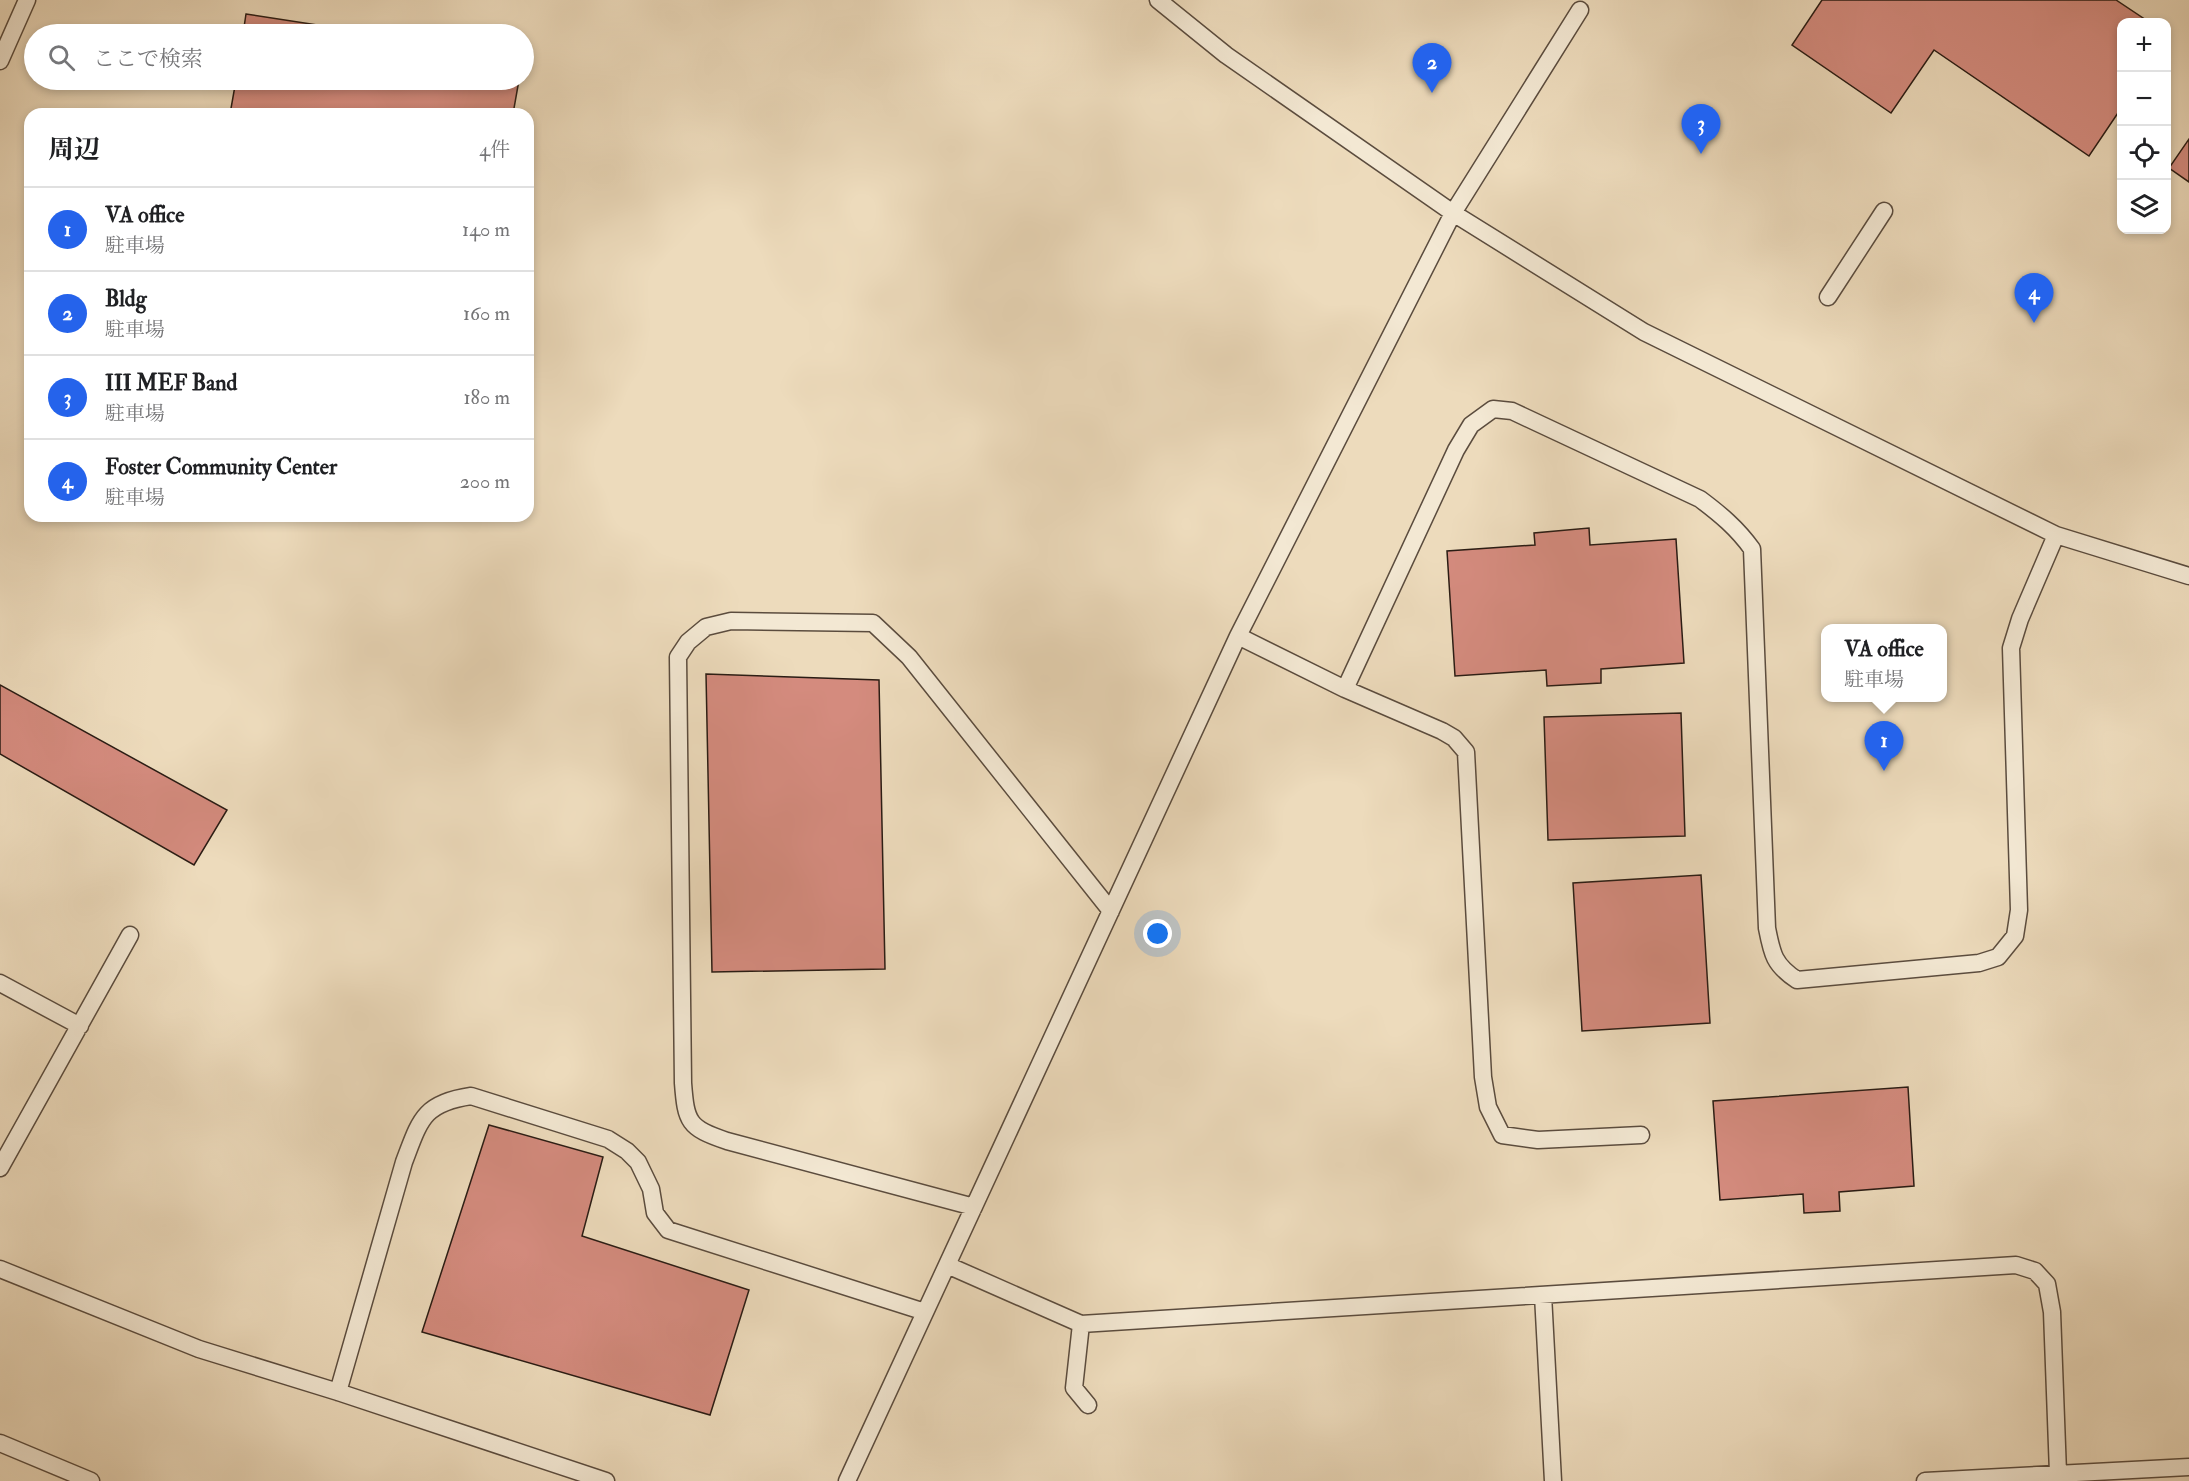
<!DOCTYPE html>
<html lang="ja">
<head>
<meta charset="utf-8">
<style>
	body { margin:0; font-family:"IM FELL Double Pica","Noto Serif JP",serif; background:#f6f6f6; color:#202124 }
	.controls { position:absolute; right:18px; top:18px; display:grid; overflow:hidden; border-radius:12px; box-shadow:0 3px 9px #0003 }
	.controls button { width:54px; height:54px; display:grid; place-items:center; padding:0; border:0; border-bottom:2px solid #e0e0e0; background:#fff; color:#202124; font:30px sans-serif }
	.you { position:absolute; left:1158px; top:934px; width:21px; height:21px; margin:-15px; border:4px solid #fff; border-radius:50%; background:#1a73e8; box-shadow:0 0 0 9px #1a73e833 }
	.badge { display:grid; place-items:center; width:39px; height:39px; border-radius:50%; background:#2563eb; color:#fff; font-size:20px; font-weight:700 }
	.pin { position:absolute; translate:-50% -50px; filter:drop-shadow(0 2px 3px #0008) }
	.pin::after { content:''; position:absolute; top:32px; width:21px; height:18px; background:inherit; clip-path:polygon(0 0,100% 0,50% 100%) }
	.popup { position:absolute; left:1821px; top:624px; width:126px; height:78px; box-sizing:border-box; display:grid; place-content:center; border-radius:12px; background:#fff; filter:drop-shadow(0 2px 4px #0005); font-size:20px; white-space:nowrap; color:#757577 }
	.popup b { font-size:22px; color:#202124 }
	.popup::after { content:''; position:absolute; left:50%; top:100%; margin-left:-12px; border:12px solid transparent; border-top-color:#fff }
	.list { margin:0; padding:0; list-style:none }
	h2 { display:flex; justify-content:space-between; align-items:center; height:78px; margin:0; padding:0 24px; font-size:26px }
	h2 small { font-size:20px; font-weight:400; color:#757577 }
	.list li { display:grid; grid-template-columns:39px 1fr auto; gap:18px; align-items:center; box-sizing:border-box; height:84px; padding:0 24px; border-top:2px solid #e0e0e0 }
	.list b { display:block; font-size:22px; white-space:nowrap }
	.list p { margin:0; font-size:20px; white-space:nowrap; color:#757577 }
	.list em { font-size:20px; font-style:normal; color:#757577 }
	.icon { flex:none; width:33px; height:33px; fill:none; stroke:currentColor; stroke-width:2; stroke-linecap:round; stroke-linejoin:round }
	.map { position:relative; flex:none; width:2189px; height:1481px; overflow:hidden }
	.search { position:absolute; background:#fff; box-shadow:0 3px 9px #0003; left:24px; top:24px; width:510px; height:66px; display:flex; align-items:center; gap:15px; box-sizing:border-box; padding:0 21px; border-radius:33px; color:#757577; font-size:22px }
	.panel { position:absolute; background:#fff; box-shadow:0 3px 9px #0003; left:24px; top:108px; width:510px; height:414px; border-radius:18px }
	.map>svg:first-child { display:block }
</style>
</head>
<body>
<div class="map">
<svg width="2189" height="1481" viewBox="0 0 2189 1481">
	<rect width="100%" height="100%" fill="#eddbbc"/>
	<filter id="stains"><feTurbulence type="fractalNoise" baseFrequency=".00333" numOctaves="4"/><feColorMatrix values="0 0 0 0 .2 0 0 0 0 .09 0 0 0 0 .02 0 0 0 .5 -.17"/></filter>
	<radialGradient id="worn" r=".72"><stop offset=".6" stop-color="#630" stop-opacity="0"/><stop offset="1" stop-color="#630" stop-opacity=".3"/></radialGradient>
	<path fill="#d48b7e" stroke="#2a1c14" stroke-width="1.5" d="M1822,0h294l33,22h-27v85l-33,49 -155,-106 -43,63 -99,-68z
		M246,14l130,20h-133z
		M236,80h283l-6,34h-283z
		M2189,139v43l-20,-14z
		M1589,528l1,17 86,-6 8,124 -83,6v14l-54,3 -1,-16 -91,6 -8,-125 88,-6 -1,-12z
		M706,674l173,6 6,289 -173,3z
		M0,685l227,125 -33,55 -194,-111z
		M1681,713l4,123 -137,4 -4,-123z
		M1701,875l9,148 -128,8 -9,-148z
		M1908,1087l6,99 -75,6 1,19 -36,2 -1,-19 -83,6 -7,-99z
		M489,1125l114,32 -21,79 167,54 -39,125 -288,-83z"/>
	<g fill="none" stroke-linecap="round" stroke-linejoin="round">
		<defs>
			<path id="lane" d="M1158,0l68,55 227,158 191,119 412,203 133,41
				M0,61l27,-61
				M1828,297l56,-86
				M1238,636l107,53 97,42 12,7 12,14 17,325 5,30 14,28 36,5 103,-5
				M1345,689l111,-239 15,-25 22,-16 19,2 188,88c20,15 37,29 52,50l15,379c5,26 7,37 30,52l182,-17 19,-6 17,-21 4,-26 -8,-262 9,-29 36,-84
				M0,983l80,43
				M0,1168l130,-233
				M974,1207l-247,-66c-39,-13 -41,-19 -44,-58l-5,-426 10,-15 18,-15 25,-6 142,2 36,34 202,254
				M947,1265l134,59 935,-59 19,6 12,13 5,28 6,161
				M0,1269l199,80 139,43 268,89
				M1543,1295l10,186
				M1081,1324l-7,64 14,17
				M338,1392l66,-230c16,-42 19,-59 67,-66l137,43 19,12 11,11 13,27 4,24 13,17 257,82
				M0,1443l91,38
				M847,1481l391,-845 215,-423 127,-203
				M1925,1481l264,-14"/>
		</defs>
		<use href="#lane" stroke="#5b4c3e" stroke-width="19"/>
		<use href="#lane" stroke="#f3e8d3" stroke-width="16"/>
	</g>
	<rect width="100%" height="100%" filter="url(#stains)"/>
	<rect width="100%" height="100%" fill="url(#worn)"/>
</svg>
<div class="controls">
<button>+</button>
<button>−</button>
<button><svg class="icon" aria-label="locate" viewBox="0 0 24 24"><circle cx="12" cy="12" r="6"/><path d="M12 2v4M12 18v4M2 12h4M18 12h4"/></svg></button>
<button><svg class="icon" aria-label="layers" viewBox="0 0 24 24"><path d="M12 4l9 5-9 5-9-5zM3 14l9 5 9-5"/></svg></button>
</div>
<div class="you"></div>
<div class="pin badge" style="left:1884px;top:771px">1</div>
<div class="popup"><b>VA office</b>駐車場</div>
<div class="pin badge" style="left:1432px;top:93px">2</div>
<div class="pin badge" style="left:1701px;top:154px">3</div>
<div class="pin badge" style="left:2034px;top:323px">4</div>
<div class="search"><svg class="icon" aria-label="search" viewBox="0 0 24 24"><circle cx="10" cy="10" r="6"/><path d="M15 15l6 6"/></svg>ここで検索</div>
<section class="panel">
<h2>周辺<small>4件</small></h2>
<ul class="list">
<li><span class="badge">1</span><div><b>VA office</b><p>駐車場</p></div><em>140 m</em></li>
<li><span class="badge">2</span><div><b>Bldg</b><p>駐車場</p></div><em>160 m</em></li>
<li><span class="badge">3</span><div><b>III MEF Band</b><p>駐車場</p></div><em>180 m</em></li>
<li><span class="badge">4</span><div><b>Foster Community Center</b><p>駐車場</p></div><em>200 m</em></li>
</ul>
</section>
</div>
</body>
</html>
